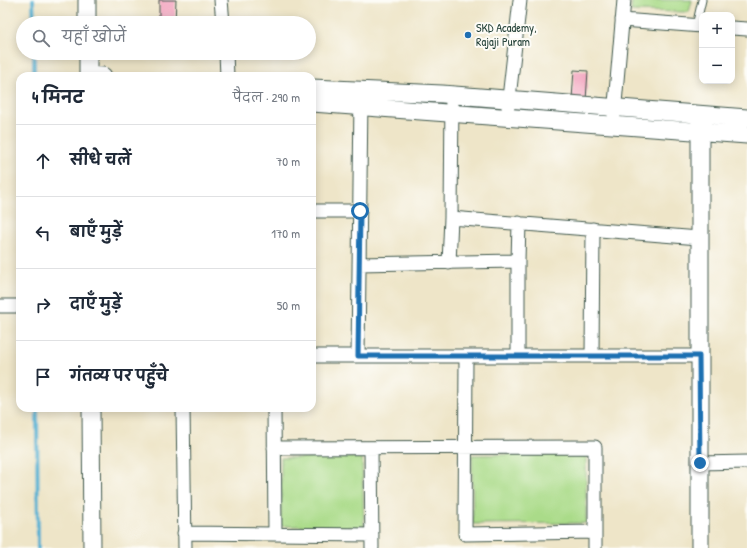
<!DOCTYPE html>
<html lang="hi">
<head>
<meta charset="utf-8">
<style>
	body { margin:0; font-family:"Patrick Hand","Playpen Sans Deva",sans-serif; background:#f2f2f3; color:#1f2937 }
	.controls { position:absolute; right:12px; top:12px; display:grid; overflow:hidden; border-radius:8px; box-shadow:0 2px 10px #0003 }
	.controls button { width:36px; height:36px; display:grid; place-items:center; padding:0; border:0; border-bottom:1px solid #e0e1e3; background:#fff; color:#1f2937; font:20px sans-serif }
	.stop { position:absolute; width:12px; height:12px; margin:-9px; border:3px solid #1f6fb2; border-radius:50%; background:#fff }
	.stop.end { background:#1f6fb2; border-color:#fff; box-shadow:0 1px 4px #0008 }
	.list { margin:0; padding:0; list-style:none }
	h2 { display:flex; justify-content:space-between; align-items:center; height:52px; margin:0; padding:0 16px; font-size:17px }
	h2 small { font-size:13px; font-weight:400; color:#747a83 }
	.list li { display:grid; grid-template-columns:26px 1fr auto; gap:12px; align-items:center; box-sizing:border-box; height:72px; padding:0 16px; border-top:1px solid #e0e1e3 }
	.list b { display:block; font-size:15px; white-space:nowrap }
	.list em { font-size:13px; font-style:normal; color:#747a83 }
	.icon { flex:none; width:22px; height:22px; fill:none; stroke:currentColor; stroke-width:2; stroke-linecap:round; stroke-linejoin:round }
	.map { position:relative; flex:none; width:747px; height:548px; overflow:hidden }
	.search { position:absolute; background:#fff; box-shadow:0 2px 10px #0003; left:16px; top:16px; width:300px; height:44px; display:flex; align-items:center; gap:10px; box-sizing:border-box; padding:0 14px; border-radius:22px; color:#747a83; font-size:15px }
	.panel { position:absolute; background:#fff; box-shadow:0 2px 10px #0003; left:16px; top:72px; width:300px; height:340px; border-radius:12px }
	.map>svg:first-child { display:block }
</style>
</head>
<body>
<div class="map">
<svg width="747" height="548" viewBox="0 0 747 548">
	<rect width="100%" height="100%" fill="#fdfcf7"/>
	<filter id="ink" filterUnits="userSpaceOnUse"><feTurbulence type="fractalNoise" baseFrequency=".025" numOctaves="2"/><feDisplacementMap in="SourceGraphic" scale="8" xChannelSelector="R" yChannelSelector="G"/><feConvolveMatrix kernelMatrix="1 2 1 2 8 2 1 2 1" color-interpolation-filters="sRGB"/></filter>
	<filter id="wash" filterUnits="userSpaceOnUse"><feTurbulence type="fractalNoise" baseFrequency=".012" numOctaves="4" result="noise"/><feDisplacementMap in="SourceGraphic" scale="16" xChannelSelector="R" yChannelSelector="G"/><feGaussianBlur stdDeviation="0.9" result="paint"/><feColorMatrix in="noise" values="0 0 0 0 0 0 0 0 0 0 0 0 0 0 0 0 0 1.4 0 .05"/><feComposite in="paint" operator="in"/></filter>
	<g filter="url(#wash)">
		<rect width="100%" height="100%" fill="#eee5c8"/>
		<path fill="#aadb89" stroke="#648c5e" d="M632,0h60l-3,12 -58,-1z
			M586,454v69l-113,1 -1,-69z
			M362,457l2,70 -83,-1v-68z"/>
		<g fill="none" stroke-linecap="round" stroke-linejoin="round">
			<path stroke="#54b0d2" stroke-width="4" d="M33,0l1,23
				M34,53v23
				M37,408l1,140"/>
		</g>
		<g id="blocks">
			<path fill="#f29fbb" d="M159,0h17l-1,23h-16z
				M574,70l14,1 -2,29 -14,-1z"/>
		</g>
	</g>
	<g filter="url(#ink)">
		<use href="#blocks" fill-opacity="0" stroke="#3e564a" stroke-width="1"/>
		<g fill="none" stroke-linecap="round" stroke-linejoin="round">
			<defs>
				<path id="service" d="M696,26l6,-26"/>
				<path id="minor" d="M221,0l2,23
					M622,20l80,6
					M732,28l15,1
					M226,53l1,23
					M508,107l12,-107
					M614,115l10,-115
					M312,211h48
					M451,218l248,20
					M518,261v95
					M449,263l2,-45 1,-123
					M359,264l159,-3 1,-38
					M0,306h20
					M312,356h387
					M358,356l3,-258
					M466,356l-1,178 130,-2
					M592,356l1,-127
					M183,408l2,140
					M274,408l1,126
					M274,448l321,-1v101
					M371,448l1,100
					M700,463l47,-1
					M184,533l188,2"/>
				<path id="tertiary" d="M87,0v23
					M88,53v23
					M88,75l15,1
					M312,88l130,6 305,24
					M312,103l435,32
					M700,120v428
					M91,408l1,140"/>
			</defs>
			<use href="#service" stroke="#3e564a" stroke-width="9"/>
			<use href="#minor" stroke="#3e564a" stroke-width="15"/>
			<use href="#tertiary" stroke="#3e564a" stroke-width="19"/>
			<use href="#service" stroke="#fff" stroke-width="7"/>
			<use href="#minor" stroke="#fff" stroke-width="13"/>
			<use href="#tertiary" stroke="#fff" stroke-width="17"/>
		</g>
	</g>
	<g fill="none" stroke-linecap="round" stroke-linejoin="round" filter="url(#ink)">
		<path stroke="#1f6fb2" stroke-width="5" d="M360,211l-2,145h341l1,107"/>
	</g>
	<circle fill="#1f6fb2" stroke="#fdfcf7" stroke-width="1.5" cx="468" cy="35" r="4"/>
	<g text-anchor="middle" stroke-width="4" stroke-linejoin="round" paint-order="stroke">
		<g font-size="12" fill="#1f3d34" stroke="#fdfcf7" text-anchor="start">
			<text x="476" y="32">SKD Academy,<tspan x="476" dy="14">Rajaji Puram</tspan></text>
		</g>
	</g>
</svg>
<div class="controls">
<button>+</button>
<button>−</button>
</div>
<div class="stop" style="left:360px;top:211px"></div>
<div class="stop end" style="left:700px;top:463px"></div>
<div class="search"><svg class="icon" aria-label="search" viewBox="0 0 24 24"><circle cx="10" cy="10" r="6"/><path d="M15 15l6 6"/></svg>यहाँ खोजें</div>
<section class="panel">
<h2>4 मिनट<small>पैदल · 290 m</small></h2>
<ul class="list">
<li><svg class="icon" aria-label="ahead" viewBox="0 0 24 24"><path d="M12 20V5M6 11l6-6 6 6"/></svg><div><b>सीधे चलें</b></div><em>70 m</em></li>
<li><svg class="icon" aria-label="left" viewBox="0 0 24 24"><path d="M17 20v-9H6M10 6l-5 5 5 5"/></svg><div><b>बाएँ मुड़ें</b></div><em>170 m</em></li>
<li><svg class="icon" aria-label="right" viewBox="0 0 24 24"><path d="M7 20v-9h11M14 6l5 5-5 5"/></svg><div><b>दाएँ मुड़ें</b></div><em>50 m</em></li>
<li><svg class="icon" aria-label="arrive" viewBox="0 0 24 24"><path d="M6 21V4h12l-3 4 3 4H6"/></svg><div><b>गंतव्य पर पहुँचे</b></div></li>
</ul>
</section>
</div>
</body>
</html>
